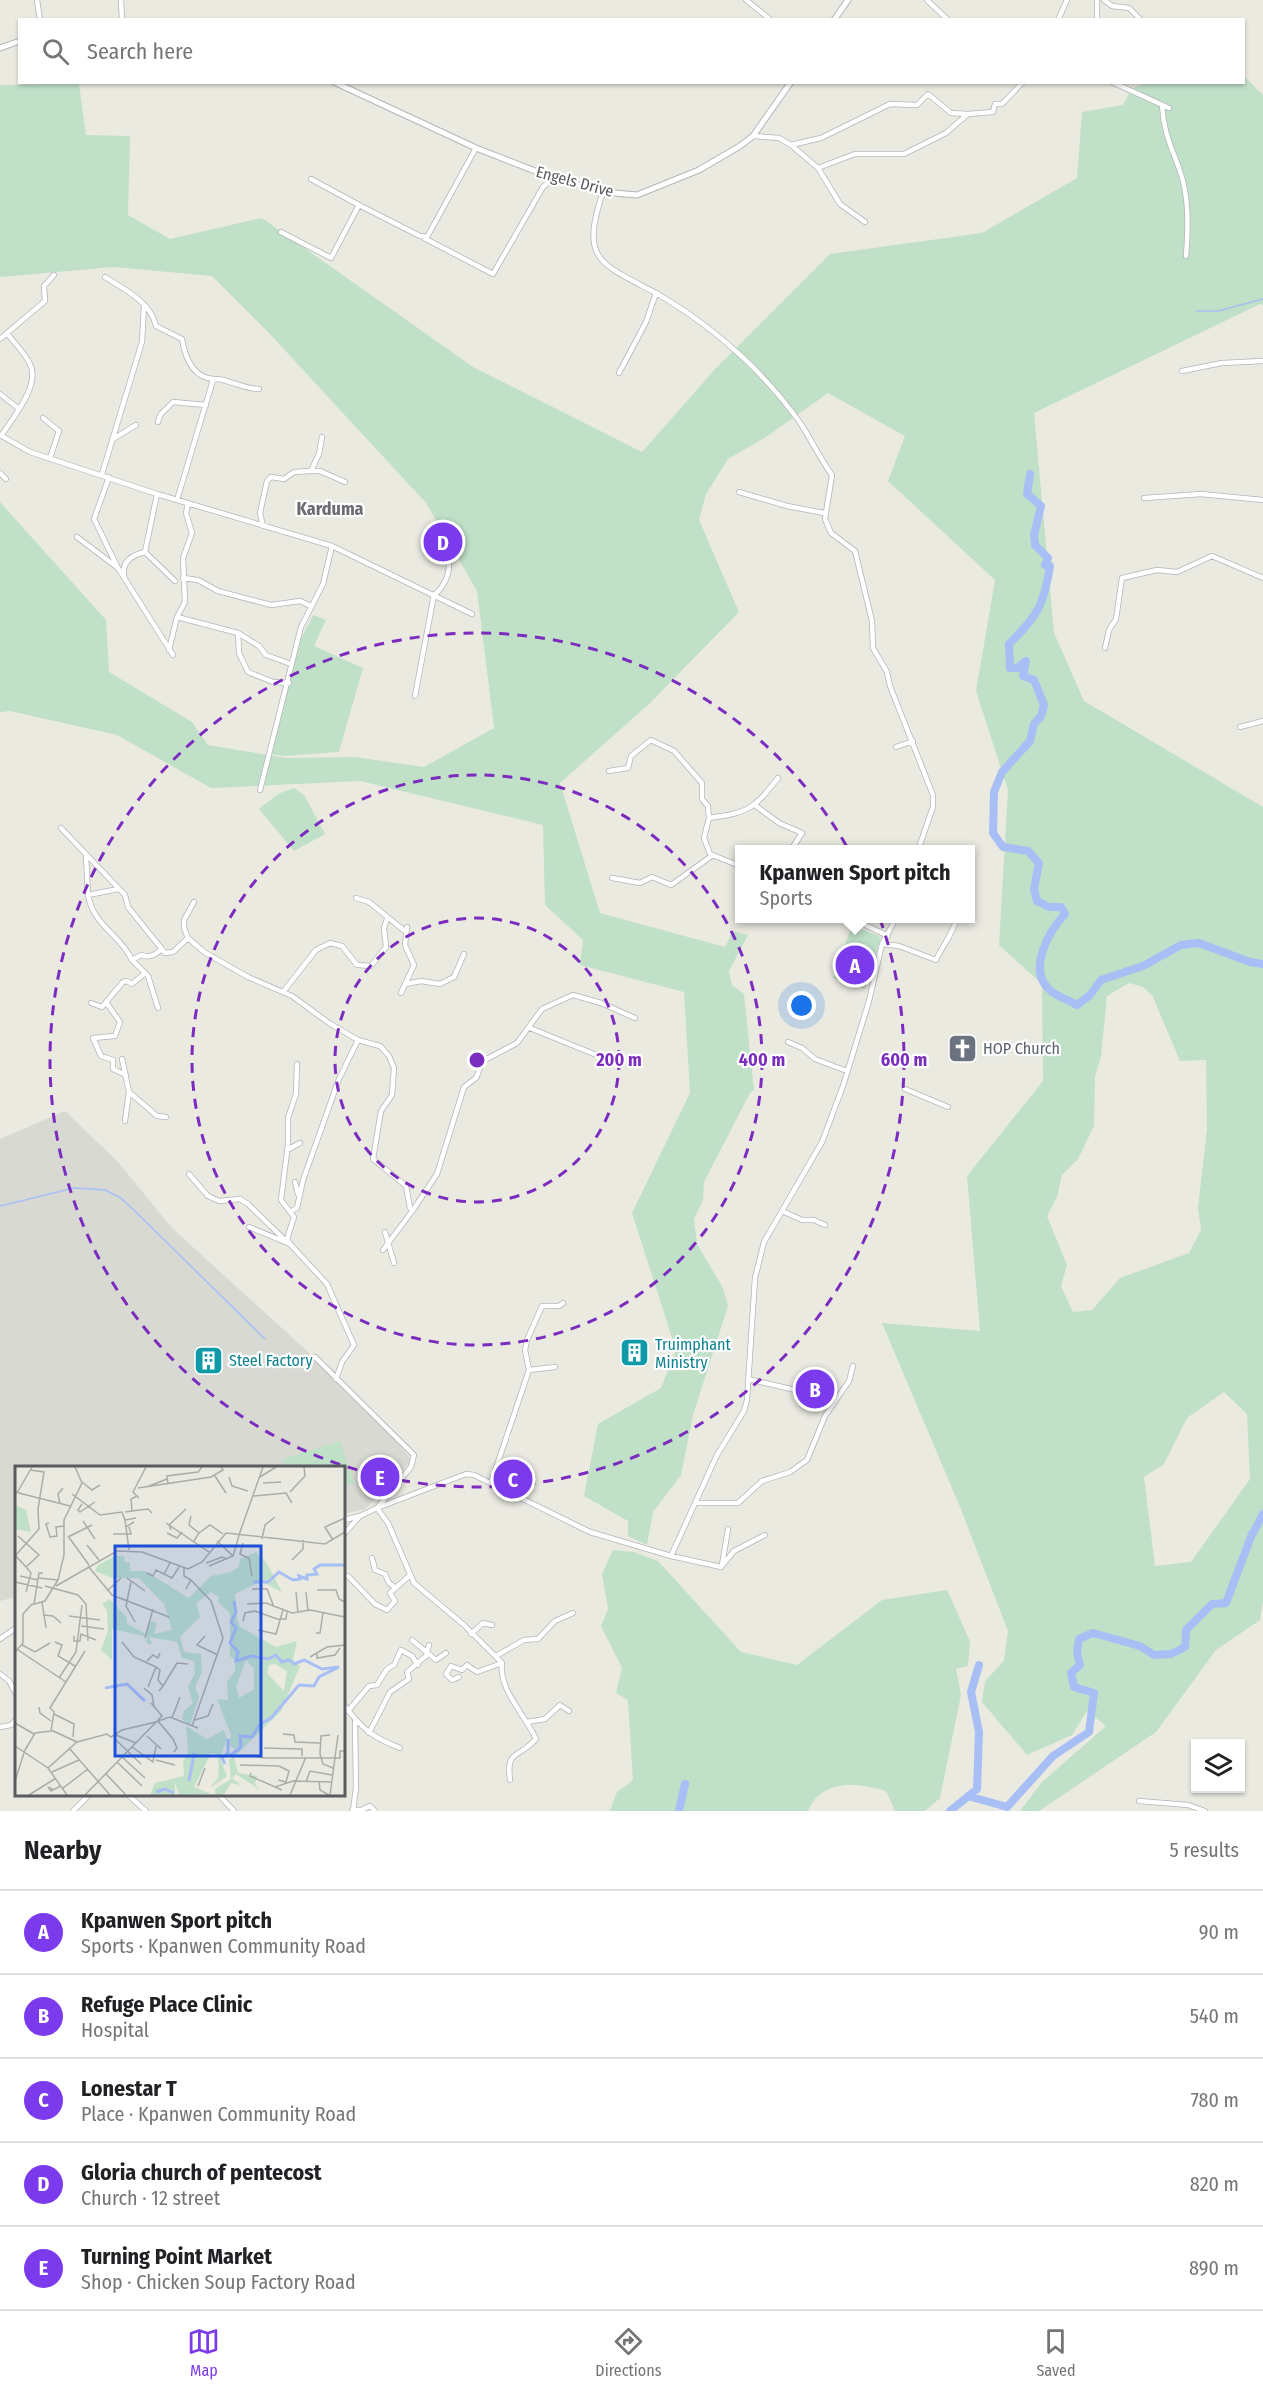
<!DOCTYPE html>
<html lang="en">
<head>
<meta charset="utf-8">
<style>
	body { margin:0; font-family:"Fira Sans Condensed",sans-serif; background:#f2f2f2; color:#202124 }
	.controls { position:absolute; right:18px; bottom:18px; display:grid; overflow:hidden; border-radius:0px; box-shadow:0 2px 4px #0004 }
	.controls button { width:54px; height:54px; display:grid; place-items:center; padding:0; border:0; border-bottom:2px solid #e0e0e0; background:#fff; color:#202124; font:30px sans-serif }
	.you { position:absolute; left:802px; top:1006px; width:21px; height:21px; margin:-15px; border:4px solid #fff; border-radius:50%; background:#1a73e8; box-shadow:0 0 0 9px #1a73e833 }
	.badge { display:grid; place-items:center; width:39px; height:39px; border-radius:50%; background:#7c3aed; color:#fff; font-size:20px; font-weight:700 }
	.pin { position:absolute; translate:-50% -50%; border:3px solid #fff; box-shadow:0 2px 6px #0006 }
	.popup { position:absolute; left:735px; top:845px; width:240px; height:78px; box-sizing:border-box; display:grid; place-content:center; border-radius:0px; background:#fff; filter:drop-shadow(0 2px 4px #0005); font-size:20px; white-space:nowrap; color:#757577 }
	.popup b { font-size:22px; color:#202124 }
	.popup::after { content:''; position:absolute; left:50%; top:100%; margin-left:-12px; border:12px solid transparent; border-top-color:#fff }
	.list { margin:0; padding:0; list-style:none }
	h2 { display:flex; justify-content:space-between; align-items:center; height:78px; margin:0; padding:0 24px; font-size:26px }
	h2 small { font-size:20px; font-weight:400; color:#757577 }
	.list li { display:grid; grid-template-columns:39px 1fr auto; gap:18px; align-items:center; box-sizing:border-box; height:84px; padding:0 24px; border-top:2px solid #e0e0e0 }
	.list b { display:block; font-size:22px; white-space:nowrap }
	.list p { margin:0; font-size:20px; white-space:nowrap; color:#757577 }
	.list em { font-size:20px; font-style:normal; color:#757577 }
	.icon { flex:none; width:33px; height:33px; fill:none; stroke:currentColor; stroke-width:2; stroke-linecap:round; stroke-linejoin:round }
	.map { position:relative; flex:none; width:1263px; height:1811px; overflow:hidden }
	.search { position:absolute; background:#fff; box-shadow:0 2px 4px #0004; left:18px; right:18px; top:18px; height:66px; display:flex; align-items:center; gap:15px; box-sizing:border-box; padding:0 21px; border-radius:0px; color:#757577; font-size:22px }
	.sheet { height:498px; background:#fff }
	nav { display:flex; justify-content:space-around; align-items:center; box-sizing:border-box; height:84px; border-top:2px solid #e0e0e0; background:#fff; font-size:16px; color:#757577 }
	nav a { display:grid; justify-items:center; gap:3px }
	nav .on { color:#7c3aed }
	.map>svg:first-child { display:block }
</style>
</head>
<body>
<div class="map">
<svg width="1263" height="1811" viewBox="0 0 1263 1811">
	<rect width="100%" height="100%" fill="#eaeae1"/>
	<path fill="#d9d9d3" d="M65,1111l53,51 54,66 191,174 49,58 -47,49 -21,5v-46h-328v129l-16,4v-462z"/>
	<path fill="#c0e0c8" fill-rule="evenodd" d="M1244,76l19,19v210l-3,-1 -226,109 20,220 30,68 179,106v794l-3,19 -44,30 -60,82 -117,79h-19l22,-29 64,-56 -19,-15 -15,24 -45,20 -45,-53 3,-21 19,-20 4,-30 -48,-124 -78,-184 98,8 -13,-155 76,-95 -1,-97 -43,-39 9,-155 -32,-99 19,-111 -107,-99 17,-45 -77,-43 -62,44 -38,22 -22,35 -7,26 40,92 -89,91 -90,80 40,130 125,34 8,-16 15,4 -19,36 3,14 12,9 10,96 -4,3 -46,89 -1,18 -9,19 3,25 26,44 5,18 -35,109 -12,60 -28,37 -6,33 -19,-9v-15l-44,-25 14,-72 63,-36 15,-38 -44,-137 58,-120 -6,-101 -104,-27 3,-25 -38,-35 -2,-80 -183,-44 -149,7 -94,-53 -107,-24 -10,1v-210l106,118 3,52 83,50 16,23 78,13 69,-1 69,10 70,-39 -17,-137 -51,-88 -157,-170 -57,-57 -98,-9 -114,10v-192l79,-1 7,51 44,1 -2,79 42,24 92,-21 211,149 169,85 75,-85 113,-113 152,-21 95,-55 5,-66 41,-7 9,-17 13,-5 99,-1zM1129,983l14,4 9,8 28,66 26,-1 1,69 -9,79 3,22 -12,23 -69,25 -28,32 -19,2 -12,-26 6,-21 -20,-49 10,-19 5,-22 16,-16 16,-33 1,-49 6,-21 6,-60zM1224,1392l23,22 3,65 -59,83 -36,4 -11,-89 20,-13 23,-46z
		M313,615l13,5 -12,26 49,22 -24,84 -56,4 -13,-2 29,-111z
		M294,788l10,7 21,39 -31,17 -35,-42 19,-15z
		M852,925l29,12 -16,52 -32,-11z
		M340,1441l14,42 -10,4v-19l-59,-1 -3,-8z
		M613,1550l21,2 24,9 83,91 56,13 85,-65 65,-10 23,51 -2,25 -12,3 5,26 -21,103 -15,13h-30l-9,-20c-28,-8 -64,-13 -78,20h-198l7,-19 16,-12 -5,-80 -12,-7 6,-25 -21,-42 7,-17 -6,-35z"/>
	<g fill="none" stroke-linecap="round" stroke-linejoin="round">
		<path stroke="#a7bff4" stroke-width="1.5" d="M1197,311h21l45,-12
			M0,1206l74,-18 31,2 16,8 22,21 122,120"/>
		<path stroke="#a7bff4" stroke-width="8" d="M1030,474l-3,20 14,12 -7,29 1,10 13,13 -3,7 5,1c-6,39 -13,51 -41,78l1,24h7l9,-7 -3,15 11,4 10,25 -3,11 -7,8 -4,17 -28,31 -8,20 -1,41 10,14 25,4 11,12 -5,26 3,12 12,6h12l4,7c-16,17 -39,57 -14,77 7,6 18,9 26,14l13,-10 11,-15 42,-14 38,-21 18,-2 51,19 13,2
			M1251,1537l12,-23
			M968,1796l39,11 46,-51 36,-24 5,-39 -20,-6 -3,-14 9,-8 -3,-12 2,-14 14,-6 47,13 14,9 17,-1 14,-7 1,-17 26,-26 14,-1 26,-69
			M679,1811l6,-27
			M950,1811l27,-22 2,-57 -8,-40 8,-27"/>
		<defs>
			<path id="minor" d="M37,0l3,20
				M121,0l1,20
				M746,0l25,20
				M927,0l21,20
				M1104,0l8,6 17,2 12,12
				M1058,20l9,-20
				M1097,20v-20
				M1112,82l57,26
				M1162,105c2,34 13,47 21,76 6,25 5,50 3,75
				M753,136l26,2 12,7 27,23 22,36 25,18
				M791,145l30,-7 69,-34 27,1 11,-11 23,19 17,1
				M818,168l37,-14h49l42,-21 22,-19 25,-2 2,-8h7l21,-22
				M311,179l48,26
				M603,192c-23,68 -4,71 53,101l-10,29 -27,51
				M281,232l50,26 28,-53 61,31 7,1 49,-89
				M424,238l69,36 50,-87 10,-9
				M105,277c19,12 46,25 51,49l26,13c3,18 10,39 32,40 3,0 6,0 9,1 12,3 24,9 36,9
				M656,293c58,34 106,76 145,131 11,17 19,35 31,51l-7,44 6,14 24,18 17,70 1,27 14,24 3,14 43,109v12l-15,43
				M0,339l45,-38 -1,-15 10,-11
				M1182,371l40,-8 41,-2
				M0,394l19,15
				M43,418l16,13 -9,27
				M158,422l2,-7 13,-13 33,3
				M0,435l30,17 127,42 175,52 140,68
				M1,436c11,-17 40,-51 29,-72 -5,-11 -16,-21 -23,-31
				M113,439l23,-14
				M311,471h9l25,11
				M0,473l6,6
				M102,474l40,-132 2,-37
				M109,477l-15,42 24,49 55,87
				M739,492l48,14 37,7
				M157,494l-12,58 30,29
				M1144,498l57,-4 62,6
				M177,500l36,-120
				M263,526l-3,-13 7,-32 4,-4 13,2 10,-7 17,-1 8,-17 3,-17
				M77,537l41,31
				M124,575c-2,-14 8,-20 21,-23
				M183,578l15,2 20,11 53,14 29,-4 11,5
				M177,617l61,16 21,13 7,9 25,9
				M238,633l1,20 9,19 25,10 16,1
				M1105,648l4,-18 7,-11 6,-41 35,-8 20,2 35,-16 51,22
				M169,650l8,-33 8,-15 -2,-44 9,-25 -6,-20 2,-10
				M415,696l19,-101c13,-10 19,-29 12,-44
				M1240,727l23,-6
				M896,747l17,-6
				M609,771l19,-3 3,-12 20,-16 23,11 28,32v16l6,7 1,12
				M260,790l41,-163 22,-43 9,-38
				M756,806l23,17 23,10 -11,17
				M61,828l64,67 3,12 37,46 8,-1 15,-14
				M86,855l2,40 30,-6
				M740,866l-30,-12 -6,-16 5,-20c40,-6 44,-8 69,-40
				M612,878l28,5 12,-6 19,8 42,-30
				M88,895c6,32 32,39 44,65
				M356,898l13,4 37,30
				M194,902l-10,18v8l4,10 16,14 44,25 44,19 37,27 29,17 -19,39 -36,101 -6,28 -7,4
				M851,918l37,18
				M882,944l17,2 37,14c7,-15 16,-25 21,-42
				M406,984l15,-3 19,3 14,-7 10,-23
				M283,992l33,-42 14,-7 12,3 15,19 14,1 15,-19 -2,-19 3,-9
				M401,993l13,-28 -9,-20 2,-18
				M106,1002l14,20 -5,14 -22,2 8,18 12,4v9l13,6
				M91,1003l11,4 21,-25 4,-1 5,3 13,-11
				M158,1008l-10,-32 -16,-16 9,-5c9,3 14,0 21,-6
				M530,1028l64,26
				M358,1040l22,6 9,10 5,12 -2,27 -11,16 -8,48 33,27 4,22 3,2 -30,40
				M788,1042l14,6 13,11 32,12
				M122,1059l7,33 -4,29
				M905,1089l43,18
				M129,1092l28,24 9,1
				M287,1150l13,-7
				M189,1174l19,22 11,5 21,-2 8,5 39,38
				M295,1182l3,12
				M413,1210l24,-36 27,-87 12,-9 7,-17 34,-18 25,-34 31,-14 28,8 34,15
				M782,1211l20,9h12l11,5
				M249,1227l41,17 37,40 27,61 -12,17 -6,17
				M385,1232l9,31
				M290,1244l-3,-5 7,-22 -13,-17 7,-56v-26l8,-24 1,-30
				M315,1357l99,98 -3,12 -34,41 -17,8 -16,18
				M529,1370l26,-3
				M748,1379l56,13 29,11
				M491,1483l38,-113 -4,-20 2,-10 15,-34h17l4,-3
				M695,1503h43l24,-22 28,-9 17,-12 18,-44 24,-35 4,-15
				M344,1520l16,-4
				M671,1556l46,-101 27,-44 3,-11 8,-122 9,-36 58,-100 21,-56 26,-85 13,-57 14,-26
				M372,1558l3,12 10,4 4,9 7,5
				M722,1565l6,-36
				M721,1567l13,-16 31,-16
				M348,1576l27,28 12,6 8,-9 -5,-8 19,-17
				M471,1634l12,-11 9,2
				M0,1639l16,-11
				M412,1640l24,20 10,-7
				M496,1656l28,-16 14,-1 17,-18 18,-8
				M0,1674l9,7 7,13
				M459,1677l-7,3 -6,-6 5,-8 11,4 5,-5 10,7 25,-9
				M344,1705c18,24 28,32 56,43
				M348,1711l21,-25 8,-1 10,-16 7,-4 7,-15 11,6 6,9
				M527,1722l18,-3 15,-14 9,6
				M0,1727l11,-2 5,-5
				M369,1733l21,-41 19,-13 -2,-7 19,-16 3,-11
				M510,1780c-4,-31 8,-21 26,-41 -10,-23 -38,-50 -34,-76l-38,-38 -50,-42 -26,-60 -11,-15 89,-34 8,1 116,57 81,24 50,11
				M127,1794l19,17
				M218,1794l16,17
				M1139,1801l49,4 17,6
				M352,1810h9l9,-4 5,5
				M73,1811l17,-17
				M353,1811l3,-23 -1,-66"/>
			<path id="tertiary" d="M834,20l14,-20
				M0,48l20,-7
				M334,82l142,66 77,30 50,14 34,3 62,-25 41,-24 13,-10 38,-54"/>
		</defs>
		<use href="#minor" stroke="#b3b5ba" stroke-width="6"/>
		<use href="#tertiary" stroke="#b3b5ba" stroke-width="7"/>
		<use href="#minor" stroke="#fff" stroke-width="4.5"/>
		<use href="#tertiary" stroke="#fff" stroke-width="5"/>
	</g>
	<g fill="none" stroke="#7b2cbf" stroke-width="3" stroke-dasharray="10 8">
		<circle cx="477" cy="1060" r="142"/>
		<circle cx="477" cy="1060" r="285"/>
		<circle cx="477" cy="1060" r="427"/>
	</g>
	<defs>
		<symbol id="church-square" viewBox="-11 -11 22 22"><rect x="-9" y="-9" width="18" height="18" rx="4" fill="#6b7280" stroke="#fff"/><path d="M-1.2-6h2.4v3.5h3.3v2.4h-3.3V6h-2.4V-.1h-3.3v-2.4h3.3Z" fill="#fff"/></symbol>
		<symbol id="building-square" viewBox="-11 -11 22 22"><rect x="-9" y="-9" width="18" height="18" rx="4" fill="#0f9aa8" stroke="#fff"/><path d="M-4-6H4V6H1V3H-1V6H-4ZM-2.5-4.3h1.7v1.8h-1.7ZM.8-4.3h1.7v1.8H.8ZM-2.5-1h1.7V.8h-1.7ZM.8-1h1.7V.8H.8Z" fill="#fff"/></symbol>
	</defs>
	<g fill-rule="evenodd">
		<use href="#church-square" x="946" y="1032" width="33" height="33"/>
		<use href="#building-square" x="618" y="1336" width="33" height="33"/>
		<use href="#building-square" x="192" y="1344" width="33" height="33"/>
	</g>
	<g text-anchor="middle" stroke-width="4.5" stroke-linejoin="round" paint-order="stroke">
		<g font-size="16" fill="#595b60" stroke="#fff">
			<text transform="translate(575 181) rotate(15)" y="6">Engels Drive</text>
		</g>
		<g font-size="16" fill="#5b616d" stroke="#fff" text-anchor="start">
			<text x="983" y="1054">HOP Church</text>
		</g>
		<g font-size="16" fill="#0d838f" stroke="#fff" text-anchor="start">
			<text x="655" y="1350">Truimphant<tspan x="655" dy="18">Ministry</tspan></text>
			<text x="229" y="1366">Steel Factory</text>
		</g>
		<g font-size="18" font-weight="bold" fill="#6a6c72" stroke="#fff">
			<text x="330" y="515">Karduma</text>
		</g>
	</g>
	<g transform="translate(15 1466)">
		<rect width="330" height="330" fill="#eaeae1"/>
		<path d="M0,39l11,5 5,22 -16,-3zM241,86l10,10 16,30 -21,-11 -26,13 2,25 3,8 36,20 21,-6 -4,19 7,6 -19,45 -47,46 4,16 19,3 -2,8 5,6 -24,-16 -4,4 9,7 -10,-2 -7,12h-9v-6l16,-10 -2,-19 14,-14 -9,3 -6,-6 3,-8 -14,-36 11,1 -1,-18 8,-11v-11l-5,-4v-43l-12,-11 1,-5 -8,-5 -15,11 4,14 -20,20 4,15 17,2 1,18 -7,15 4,10 -9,28 -8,-6 2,-8 9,-8 -5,-16 7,-14 -1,-12 -12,-3 -5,-16 -28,-5 3,6 -3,2 -4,-5 3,-3 -36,-8v31l-11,-10 7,-19 -1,-21 -5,-6 8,-5 17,19v6l19,10 5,-13 6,2 -3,11 18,-4 -8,-26 -25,-26h-27l-17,-7 3,-6 17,-9h9l1,6h5v9h15l44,27 22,-22 17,-3 11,-6 1,-8zM231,194l8,9v20l-15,9 -3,-11zM260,198l12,7 -3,20 -17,-18 2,-8zM171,260l21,13 17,-9 3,9 -7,19 7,18 -17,12 8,-10 1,-13 -2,-11 -6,-1 -17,34 17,7 -32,1 -4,-13v13h-25l5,-12 29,-7 -1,-14 5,-10z" fill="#c0e0c8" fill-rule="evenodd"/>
		<path fill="none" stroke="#a7bff4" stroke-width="3" d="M238,116h15l11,-10 14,8 7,-1 -1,-3 8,3v-4l10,-1 -3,-5 6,-4h25M219,135l2,11 -5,10 5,6 -6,15 8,9 -2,9 15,-5 17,3 8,-4 6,7 7,-2 5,4 10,-4 18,9 17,-2 -20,10 -5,9 -15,-1 -28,33 -11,6M90,222l22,-4 18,17M212,288l4,1 10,-8 -1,-11 12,1 8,-13M210,298l-3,-6 6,-5v-14M174,315l5,-28M141,326l9,-3 9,4"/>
		<path fill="none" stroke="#acada9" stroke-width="1.5" d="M200,10l11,17M214,11l3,9 16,5M245,11l16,-10M67,16l10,8 8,-5M248,17l18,-1M153,18l-1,-8 31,-4 4,-5M134,20l18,-7M123,22l73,-11 12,-7 -2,-3M0,26l55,14M275,26l15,-16 -1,-9M2,27l15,-26M57,28l28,21 22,-3 3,8M238,30l33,-3 6,10M124,32l-6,-6 13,-25M45,38l-2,-10 5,-6M67,38l-4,6 2,2 15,-10M117,45l16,-2 4,4M110,46l7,-1 -1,-12 6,-3M176,50l-2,9 10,8 -5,8M68,55l12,18M119,56l-8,5 -1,-7 11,-2M34,57l-3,1 4,13 7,-1 -1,-9 8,-1M151,57l43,29M111,61l3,23M156,64l-2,-5 17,-16M225,66l23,-65M152,67l10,5 5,-6M184,67l11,-8 13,9M98,68h18l-2,-7M53,70l21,29M53,71l24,-12M247,73l3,-14 10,-8M318,74l-8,-13 20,-9M202,75l16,15M228,77l-3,11 10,5M72,79l12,15M0,89l11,12 13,-12 -21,-19M0,90l24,-27 -1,-20 6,-37 -14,-2M234,92l3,18M277,94l11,-11v-9M191,97l16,-6 5,2M73,100l24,29 57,22M194,100l24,-10 7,-24M169,102v8l7,4 -5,9M132,107l6,3 3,-6 8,4 6,-11M149,108l8,4 7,-11M5,110l18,4M24,112l19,2M112,112l18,13M176,114l20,21 12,37 -31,88M0,116l27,6M30,120l33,9 8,9 2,37M41,120l61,-35 25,1 46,17 14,-7 24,-29 99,11 20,-12M237,123h15l7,18M302,124h19l3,9 6,3M92,125l14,-13M11,126l5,-19 -5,-6M281,126l2,21M291,126l2,19M112,135l4,-19M27,136l4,26M112,136l-1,4 9,16M19,138l5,-31h4M232,138l19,-1 26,10 18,-3 35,7M28,149l10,1 8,7M54,150l31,4M228,155l2,-8 10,-2 22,8h9l1,-7M66,160l23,3M243,164l18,4 7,-24M301,167h4l3,-20M59,170v5h6l1,-7 15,6M190,170l-8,9 21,10M130,172l8,-29M40,176l7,3 -4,11 17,10M107,176l12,15 22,10 -8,20M7,179l13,7 15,-9M3,184l48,32M0,186l8,-9v-29l8,-9 14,-4 13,-21 6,-25v-35l18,-37 -7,-16M302,186v6l18,-3 5,-7M295,191l17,-10 18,-2M132,195l6,-6 5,3 2,-5M141,201l4,3 -2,10 5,6 -4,5M44,212l17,-26 6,-47M148,220l14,-23 11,1M129,222l8,7 2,11M24,241l1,6 11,8M39,248l20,10 -1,13M157,252l8,-21M180,254l13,-4 5,-12M0,257l19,11M36,264l26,12M268,268l11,1 1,7 25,1M101,269l20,8M315,269l-9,1 -1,18 3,10 10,4M132,270l14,13M100,273l26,25M0,280l33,22 19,27M117,281l21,15 3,-16M54,282l41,47M249,282l38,1v7M9,286l11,-19 16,-2 3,-19 -4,-4 35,-57M159,286l3,-4 -4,-9 -15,-18 12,-4 28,11M232,289l17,3h76v-7h5M107,291l23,21M141,294l19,5M102,296l25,24M225,299l39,1 10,5 -3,11 -8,-2M33,302l29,-26 30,-8 4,3 11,-7 34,-8M37,306l27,-12M236,307l-1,3 32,14M91,308l20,21M0,315l9,-28M304,315l1,9 9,5M291,316l4,-11 22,4M183,320l7,-18M260,321l18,-6 39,1M48,322l25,-19M39,324l-6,-3 3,4 8,-4 1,-3M14,329l27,-17M70,329l77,-79 -11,-13M275,329l16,-38M315,329l8,-60"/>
		<path fill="#1d4ed8" fill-opacity="0.15" stroke="#1d4ed8" stroke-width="3" d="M100,80h146v210h-146z"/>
		<rect width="330" height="330" fill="none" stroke="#595b60" stroke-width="3"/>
	</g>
	<circle cx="477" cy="1060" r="9" fill="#7b2cbf" stroke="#fff" stroke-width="3"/>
	<g font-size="18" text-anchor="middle" font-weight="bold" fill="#7b2cbf" stroke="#fff" stroke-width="4.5" stroke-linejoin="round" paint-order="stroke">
		<text x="619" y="1066">200 m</text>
		<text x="762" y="1066">400 m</text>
		<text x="904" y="1066">600 m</text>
	</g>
</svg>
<div class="controls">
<button><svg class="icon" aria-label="layers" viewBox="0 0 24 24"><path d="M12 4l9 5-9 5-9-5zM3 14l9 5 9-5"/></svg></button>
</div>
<div class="you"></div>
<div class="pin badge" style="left:855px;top:965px">A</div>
<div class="popup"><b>Kpanwen Sport pitch</b>Sports</div>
<div class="pin badge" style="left:815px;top:1389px">B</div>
<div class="pin badge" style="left:513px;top:1479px">C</div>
<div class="pin badge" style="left:443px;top:542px">D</div>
<div class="pin badge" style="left:380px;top:1477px">E</div>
<div class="search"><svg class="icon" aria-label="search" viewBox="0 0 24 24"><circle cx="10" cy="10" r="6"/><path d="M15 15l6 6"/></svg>Search here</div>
</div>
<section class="sheet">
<h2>Nearby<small>5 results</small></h2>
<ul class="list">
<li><span class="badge">A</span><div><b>Kpanwen Sport pitch</b><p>Sports · Kpanwen Community Road</p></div><em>90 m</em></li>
<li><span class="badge">B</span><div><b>Refuge Place Clinic</b><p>Hospital</p></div><em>540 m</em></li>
<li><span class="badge">C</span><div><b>Lonestar T</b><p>Place · Kpanwen Community Road</p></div><em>780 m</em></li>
<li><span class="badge">D</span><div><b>Gloria church of pentecost</b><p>Church · 12 street</p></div><em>820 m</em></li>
<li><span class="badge">E</span><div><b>Turning Point Market</b><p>Shop · Chicken Soup Factory Road</p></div><em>890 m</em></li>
</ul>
</section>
<nav>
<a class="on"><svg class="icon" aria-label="map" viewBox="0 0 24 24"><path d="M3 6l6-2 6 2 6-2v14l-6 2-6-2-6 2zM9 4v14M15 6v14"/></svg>Map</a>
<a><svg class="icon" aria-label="directions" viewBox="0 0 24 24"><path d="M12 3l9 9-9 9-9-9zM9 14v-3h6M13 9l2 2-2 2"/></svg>Directions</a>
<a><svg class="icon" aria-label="saved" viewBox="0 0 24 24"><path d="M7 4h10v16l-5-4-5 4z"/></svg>Saved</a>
</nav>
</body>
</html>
